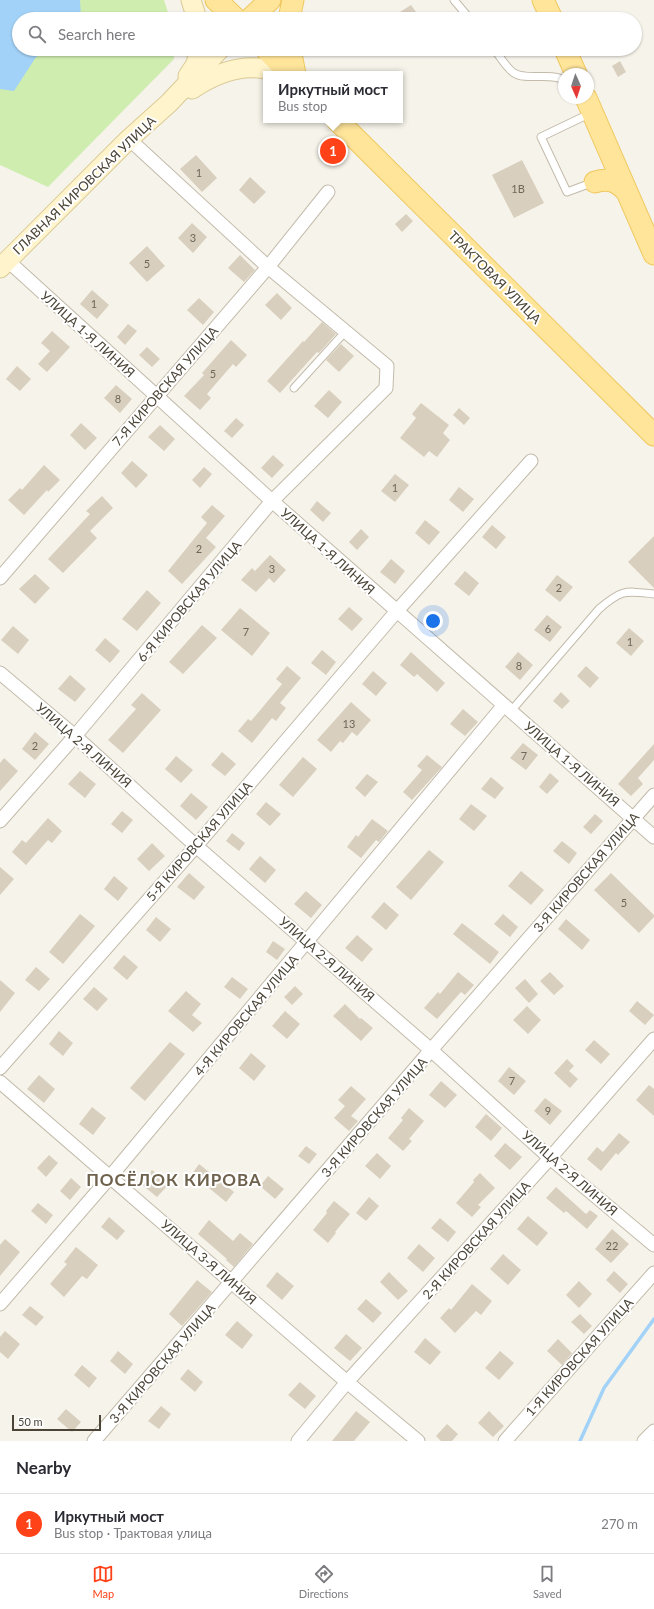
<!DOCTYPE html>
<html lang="en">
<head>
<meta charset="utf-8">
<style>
	body { margin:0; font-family:Lato,sans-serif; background:#f7f7f7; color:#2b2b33 }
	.compass { position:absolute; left:558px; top:68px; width:36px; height:36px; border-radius:50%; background:#fff; box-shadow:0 1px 3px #0004; rotate:177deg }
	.scale { position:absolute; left:12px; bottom:10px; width:89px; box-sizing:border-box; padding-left:4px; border:2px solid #4b4437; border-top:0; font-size:11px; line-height:14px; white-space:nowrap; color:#4b4437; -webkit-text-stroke:3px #fff; paint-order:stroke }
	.you { position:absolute; left:433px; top:621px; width:14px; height:14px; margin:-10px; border:3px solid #fff; border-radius:50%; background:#1a73e8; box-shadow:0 0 0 6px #1a73e833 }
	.badge { display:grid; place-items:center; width:26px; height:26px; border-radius:50%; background:#ff4218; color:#fff; font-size:13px; font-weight:700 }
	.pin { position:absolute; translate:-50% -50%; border:2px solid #fff; box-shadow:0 1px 4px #0006 }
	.popup { position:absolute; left:263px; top:71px; width:140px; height:52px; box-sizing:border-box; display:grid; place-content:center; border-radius:0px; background:#fff; filter:drop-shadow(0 1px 3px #0005); font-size:13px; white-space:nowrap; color:#7c7c81 }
	.popup b { font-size:15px; color:#2b2b33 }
	.popup::after { content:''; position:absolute; left:50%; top:100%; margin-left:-8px; border:8px solid transparent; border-top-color:#fff }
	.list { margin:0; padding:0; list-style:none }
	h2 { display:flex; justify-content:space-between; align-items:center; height:52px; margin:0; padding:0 16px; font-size:17px }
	h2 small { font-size:13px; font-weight:400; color:#7c7c81 }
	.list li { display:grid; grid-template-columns:26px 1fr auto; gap:12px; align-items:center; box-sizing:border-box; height:60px; padding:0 16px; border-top:1px solid #e1e1e2 }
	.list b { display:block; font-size:15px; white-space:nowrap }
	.list p { margin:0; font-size:13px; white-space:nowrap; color:#7c7c81 }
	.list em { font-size:13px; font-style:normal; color:#7c7c81 }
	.icon { flex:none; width:22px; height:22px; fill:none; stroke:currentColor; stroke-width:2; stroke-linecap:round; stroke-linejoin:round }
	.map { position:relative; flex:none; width:654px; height:1441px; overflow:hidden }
	.search { position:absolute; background:#fff; box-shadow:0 1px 3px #0004; left:12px; right:12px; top:12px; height:44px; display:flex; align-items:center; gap:10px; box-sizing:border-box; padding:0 14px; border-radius:22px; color:#7c7c81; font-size:15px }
	.sheet { height:112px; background:#fff }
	nav { display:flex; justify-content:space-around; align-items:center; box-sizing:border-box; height:56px; border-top:1px solid #e1e1e2; background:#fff; font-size:11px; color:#7c7c81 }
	nav a { display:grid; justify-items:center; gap:2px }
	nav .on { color:#ff4218 }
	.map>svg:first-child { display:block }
</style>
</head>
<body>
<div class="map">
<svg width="654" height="1441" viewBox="0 0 654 1441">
	<rect width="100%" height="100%" fill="#f6f3ea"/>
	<path fill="#d0edb0" d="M0,0h164l6,19h-151v30h154l1,10 -126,128 -48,-22z"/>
	<path fill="#a2d2f7" d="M0,0h80l1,19h-62v30h35l-18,8 -22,34 -14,-2z"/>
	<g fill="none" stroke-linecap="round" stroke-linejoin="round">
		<path stroke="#a2d2f7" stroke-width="3.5" d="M580,1441l24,-53 50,-69"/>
	</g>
	<path fill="#d9cfbe" d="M411,5l10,14h-16l-5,-7z
		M620,61l6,11 -8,5 -6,-11z
		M196,155l21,23 -15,14 -22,-23z
		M522,160l22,43 -30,15 -22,-43z
		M250,177l16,15 -12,12 -15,-14z
		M406,214l7,7 -11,11 -7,-8z
		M192,223l15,14 -14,16 -15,-15z
		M147,246l18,20 -18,16 -18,-19z
		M240,255l15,15 -11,12 -16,-14z
		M92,290l17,15 -12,14 -17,-15z
		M277,293l15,15 -11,12 -16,-15z
		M199,298l15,14 -11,13 -16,-15z
		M322,322l14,12 -17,19 -2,-1 -37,41 -13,-12 36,-40 1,1z
		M128,324l9,7 -12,14 -8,-8z
		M52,331l18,16 -23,25 -9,-8 12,-13 -9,-8z
		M231,340l16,15 -11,12 -3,-3 -26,30 4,4 -11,12 -16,-14 20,-21 -2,-2z
		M341,344l13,12 -15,16 -13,-12z
		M147,347l13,12 -8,8 -13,-12z
		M17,366l14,13 -11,12 -14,-12z
		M116,385l16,14 -12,14 -16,-15z
		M329,390l13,12 -14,16 -14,-12z
		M421,403l28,22 -6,8 7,7 -13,17 -8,-6 -5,6 -24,-19 16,-20 -4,-4z
		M459,408l11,10 -6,7 -11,-10z
		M236,418l8,7 -12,13 -8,-7z
		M81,423l16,15 -12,12 -15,-15z
		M160,425l15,14 -11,12 -16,-14z
		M273,455l11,10 -12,13 -11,-10z
		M132,461l16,14 -12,13 -15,-15z
		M44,465l16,15 -12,12 -1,-2 -23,25 -16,-15 12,-12 2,2z
		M204,467l8,7 -12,14 -8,-8z
		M395,474l14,11 -14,17 -14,-11z
		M459,487l15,12 -11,13 -14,-12z
		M102,496l11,12 -23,23 7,7 -34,35 -15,-14 42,-45 -4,-3z
		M317,501l14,12 -8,9 -13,-12z
		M212,505l13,11 -19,22 10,9 -34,37 -14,-13 39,-48 -6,-6z
		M425,520l15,12 -11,13 -14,-12z
		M492,525l14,12 -10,12 -14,-12z
		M361,529l8,8 -12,13 -8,-8z
		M654,536v52l-26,-26z
		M270,555l16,15 -12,13 -5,-5 -13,14 -15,-12 11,-12 3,3z
		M391,559l14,12 -10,13 -15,-12z
		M465,571l14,12 -10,13 -15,-12z
		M35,574l15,14 -15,16 -16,-15z
		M557,575l16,12 -13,15 -15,-12z
		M147,590l14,13 -24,28 -15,-12z
		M349,607l14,12 -11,12 -14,-12z
		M240,608l30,25 -18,23 -31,-26z
		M547,615l15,12 -12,15 -16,-12z
		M202,625l15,13 -34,36 -14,-12z
		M13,626l16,14 -11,14 -17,-14z
		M629,628l15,13 -13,15 -15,-13z
		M105,638l15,13 -10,12 -15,-13z
		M322,650l14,12 -10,13 -15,-12z
		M411,652l34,31 -8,9 -20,-18 -3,3 -14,-12z
		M518,652l15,13 -13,15 -15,-13z
		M287,666l14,12 -21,25 6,5 -10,13 -4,-3 -20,25 -14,-12 10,-12 3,2 31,-37 -6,-5z
		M586,666l13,12 -9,10 -13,-12z
		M373,671l14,12 -11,13 -14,-12z
		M70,675l16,14 -11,13 -17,-13z
		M561,692l9,9 -8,8 -9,-8z
		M142,693l19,17 -38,43 -15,-13 28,-31 -5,-4z
		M351,702l20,18 -14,16 -5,-4 -9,11 -3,-2 -9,11 -14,-12z
		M463,709l15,13 -13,14 -15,-12z
		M35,732l14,12 -14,16 -13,-11z
		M523,743l15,12 -12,15 -16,-12z
		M654,744v16l-16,18 5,6 -12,12 -13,-12z
		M222,752l14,12 -11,12 -14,-11z
		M427,755l15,12 -30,33 -9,-8 19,-22 -5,-4z
		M176,756l17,14 -12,13 -16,-14z
		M303,757l14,12 -24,28 -14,-12z
		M4,758l14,13 -18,20v-28z
		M80,771l16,13 -11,14 -17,-14z
		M550,773l9,8 -12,13 -8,-7z
		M367,774l11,8 -13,15 -10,-9z
		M491,777l13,11 -9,11 -14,-10z
		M191,793l17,14 -12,13 -16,-14z
		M266,802l15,12 -11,12 -14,-12z
		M471,804l16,12 -13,15 -15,-12z
		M122,811l11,9 -11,13 -11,-9z
		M595,814l8,7 -12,13 -8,-7z
		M48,818l14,13 -10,12 -4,-3 -22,25 -14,-13 10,-12 4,3z
		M372,819l16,12 -9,11 -3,-2 -15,18 -14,-11 9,-12 2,2z
		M232,833l13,10 -6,8 -13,-10z
		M562,841l15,12 -8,11 -16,-13z
		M152,843l13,13 -16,15 -12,-12z
		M429,850l15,12 -33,38 -15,-13z
		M260,856l16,14 -11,13 -16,-14z
		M0,867l14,12 -14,16z
		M521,871l23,19 -13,15 -23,-19z
		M189,873l16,14 -11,13 -17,-13z
		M611,873l43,42v2l-15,16 -45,-43z
		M114,876l14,12 -10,13 -14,-12z
		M306,891l16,14 -11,13 -17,-14z
		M384,902l15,13 -13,15 -15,-13z
		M80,914l15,12 -32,38 -14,-12z
		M503,914l15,13 -8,10 -16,-13z
		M156,917l15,12 -11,13 -14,-12z
		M566,919l24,21 -8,10 -24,-21z
		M462,923l37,29 -9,12 -37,-30z
		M357,935l16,14 -11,13 -17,-14z
		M273,941l12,8 -8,11 -11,-8z
		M124,955l14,12 -11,13 -14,-12z
		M36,967l14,12 -11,12 -14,-11z
		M458,972l16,13 -9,10 -4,-3 -24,27 -13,-11 14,-16 2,2z
		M550,972l14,14 -10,9 -14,-14z
		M232,977l16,12 -8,10 -16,-12z
		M525,979l13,15 -9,9 -14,-15z
		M0,980l15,13 -15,19z
		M295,986l8,8 -11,11 -8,-8z
		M94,987l14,12 -11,12 -14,-12z
		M186,991l15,13 -9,11 10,8 -9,9 -25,-21z
		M637,1001l17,14 -9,10 -16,-14z
		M345,1004l15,15 1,-1 12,10 -12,13 -28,-25z
		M527,1006l14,14 -13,14 -15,-14z
		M285,1011l15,13 -13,15 -15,-13z
		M59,1031l14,12 -10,13 -14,-12z
		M594,1040l16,14 -9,10 -16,-14z
		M170,1042l15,12 -40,47 -15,-13z
		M251,1053l15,13 -12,15 -15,-13z
		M567,1059l7,7 -5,5 9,8 -8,9 -16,-15z
		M509,1067l17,14 -12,14 -16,-14z
		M39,1075l16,14 -11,14 -17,-14z
		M441,1081l16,14 -12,13 -16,-13z
		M649,1085l5,4v27l-18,-16z
		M351,1086l15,13 -15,17 7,5 -9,10 -15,-13 11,-12 -7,-6z
		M545,1098l17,13 -12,14 -16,-14z
		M92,1107l14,11 -13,17 -14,-11z
		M409,1108l15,13 -15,18 3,2 -9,10 -15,-13 15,-18 -2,-2z
		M486,1114l16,14 -11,13 -16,-14z
		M619,1133l11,9 -12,13 -2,-2 -15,18 -14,-12 10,-12 6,5z
		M505,1143l17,14 -12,13 -16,-14z
		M306,1146l11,8 -8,10 -11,-8z
		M377,1153l14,13 -11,13 -15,-13z
		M49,1155l9,8 -12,14 -9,-9z
		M199,1164l35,28 -8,10 -34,-28z
		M152,1170l17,14 -12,13 -16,-13z
		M480,1173l15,15 -17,17 3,2 -9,10 -16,-14 18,-21 -1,-2z
		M268,1176l16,13 -9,10 -15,-13z
		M71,1178l10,9 -11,13 -10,-9z
		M556,1187l30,27 4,-4 8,6 -11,13 -21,-18 -2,2 -18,-15z
		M369,1197l10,9 -13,15 -10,-8z
		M334,1201l16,13 -15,18 1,1 -8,10 -15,-13 14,-17 -1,-2z
		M38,1203l15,12 -7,9 -15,-13z
		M528,1216l20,17 -11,13 -20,-17z
		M109,1217l16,14 -8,9 -16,-13z
		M440,1218l16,14 -8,10 -17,-14z
		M209,1220l24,21 7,-8 13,11 -19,23 -8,-7 1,-1 -29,-25z
		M612,1229l17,15 -18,19 -16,-14z
		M5,1239l15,13 -20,24v-31z
		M419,1244l16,14 -12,14 -16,-14z
		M76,1247l22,18 -11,14 -5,-3 -18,21 -14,-13 17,-20 -3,-2z
		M503,1254l18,16 -13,15 -18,-16z
		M614,1271l14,13 -8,9 -14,-13z
		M277,1272l17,14 -12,14 -16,-14z
		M389,1272l19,19 -10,9 -18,-18z
		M197,1280l15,12 -30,34 -13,-12z
		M579,1281l13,13 -13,14 -13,-13z
		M472,1284l20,17 -11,14 -5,-4 -21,22 -15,-15 9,-10 2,2z
		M366,1299l16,14 -9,10 -16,-14z
		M30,1306l14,11 -8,9 -14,-11z
		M580,1314l12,12 -8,8 -13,-12z
		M237,1321l16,14 -11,14 -17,-14z
		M5,1331l15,13 -12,15 -8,-7v-15z
		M346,1334l16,14 -12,13 -16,-13z
		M425,1338l16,14 -11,13 -16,-13z
		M558,1339l14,14 -10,12 -15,-14z
		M118,1351l15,13 -8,10 -15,-13z
		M500,1351l14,12 -15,17 -14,-12z
		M82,1365l15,13 -8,10 -15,-13z
		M188,1369l15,13 -8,10 -15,-13z
		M300,1382l16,14 -11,13 -17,-14z
		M161,1406l10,8 -12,15 -11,-8z
		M66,1409l15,13 -9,10 -15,-13z
		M356,1411l14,11 -16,19h-22z
		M489,1411l15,15 -11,11 -15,-14z
		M447,1424l11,10 -6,7h-11l-5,-5z"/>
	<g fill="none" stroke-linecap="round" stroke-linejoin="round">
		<defs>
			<path id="service" d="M454,0l16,19
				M494,49c6,7 12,19 20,24 12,8 36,-1 50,7
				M591,113l-50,24 26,55 27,-10
				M294,388l51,-56
				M511,711l88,-102c23,-20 26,-18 55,-15"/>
			<path id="minor" d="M7,260l265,241 382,336
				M0,578l268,-311 60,-75
				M0,673l75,63 121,110 235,204 119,108 104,87
				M0,821l75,-85 197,-235 114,-113 1,-22 -119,-99 -139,-128
				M0,1068l196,-222 200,-234 135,-151
				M0,1082l347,300 71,59
				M0,1304l110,-127 394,-472
				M94,1441l337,-391 223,-255
				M298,1441l49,-59 203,-224 104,-119
				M505,1441l149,-168
				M644,1441l10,-10"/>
			<path id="secondary" d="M191,0l6,19
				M188,76l8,-12 3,-15
				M192,89c27,-18 58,-29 89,-15
				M0,268l129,-129 40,-36 51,-54"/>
			<path id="primary" d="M216,0l20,19
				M543,0l9,19
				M250,19l20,-19
				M289,19l4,-19
				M266,49l24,25
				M290,49l5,25
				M565,49l11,25
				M586,98l68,156
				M337,120l317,315
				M595,182c14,-4 22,-1 32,10"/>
		</defs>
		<use href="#service" stroke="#c3bbab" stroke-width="9"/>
		<use href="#minor" stroke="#c3bbab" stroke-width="15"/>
		<use href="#secondary" stroke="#daca96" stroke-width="21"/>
		<use href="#primary" stroke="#efc85f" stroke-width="23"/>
		<use href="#service" stroke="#fff" stroke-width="7"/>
		<use href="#minor" stroke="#fff" stroke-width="13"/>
		<use href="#secondary" stroke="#fff4cb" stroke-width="19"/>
		<use href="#primary" stroke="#ffe59a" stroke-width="21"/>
	</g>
	<g text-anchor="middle" stroke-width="4" stroke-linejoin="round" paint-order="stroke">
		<g font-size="11" fill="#6e6759">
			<text x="199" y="177">1</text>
			<text x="518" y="193">1В</text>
			<text x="193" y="242">3</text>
			<text x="147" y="268">5</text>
			<text x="94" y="308">1</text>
			<text x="213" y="378">5</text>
			<text x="118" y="403">8</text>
			<text x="395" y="492">1</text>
			<text x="199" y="553">2</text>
			<text x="272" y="573">3</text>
			<text x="559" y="592">2</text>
			<text x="548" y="633">6</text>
			<text x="246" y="636">7</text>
			<text x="630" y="646">1</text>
			<text x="519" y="670">8</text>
			<text x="349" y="728">13</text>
			<text x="35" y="750">2</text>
			<text x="524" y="760">7</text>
			<text x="624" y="907">5</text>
			<text x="512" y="1085">7</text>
			<text x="548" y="1115">9</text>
			<text x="612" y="1250">22</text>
		</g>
		<g font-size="13" fill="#4b4437" stroke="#fff">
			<text transform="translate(84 185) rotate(-44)" y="5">ГЛАВНАЯ КИРОВСКАЯ УЛИЦА</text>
			<text transform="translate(495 277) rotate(45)" y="5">ТРАКТОВАЯ УЛИЦА</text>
			<text transform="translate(88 334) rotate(42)" y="5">УЛИЦА 1-Я ЛИНИЯ</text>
			<text transform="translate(165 386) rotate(-49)" y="5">7-Я КИРОВСКАЯ УЛИЦА</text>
			<text transform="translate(328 551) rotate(42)" y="5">УЛИЦА 1-Я ЛИНИЯ</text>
			<text transform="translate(189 601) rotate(-50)" y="5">6-Я КИРОВСКАЯ УЛИЦА</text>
			<text transform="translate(84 745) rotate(41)" y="5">УЛИЦА 2-Я ЛИНИЯ</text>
			<text transform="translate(572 764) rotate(41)" y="5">УЛИЦА 1-Я ЛИНИЯ</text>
			<text transform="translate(199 841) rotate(-49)" y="5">5-Я КИРОВСКАЯ УЛИЦА</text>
			<text transform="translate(586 872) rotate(-49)" y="5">3-Я КИРОВСКАЯ УЛИЦА</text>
			<text transform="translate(327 959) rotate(41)" y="5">УЛИЦА 2-Я ЛИНИЯ</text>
			<text transform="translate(246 1015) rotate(-50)" y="5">4-Я КИРОВСКАЯ УЛИЦА</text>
			<text transform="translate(374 1117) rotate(-49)" y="5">3-Я КИРОВСКАЯ УЛИЦА</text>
			<text transform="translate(570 1173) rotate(41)" y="5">УЛИЦА 2-Я ЛИНИЯ</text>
			<text transform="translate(476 1240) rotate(-48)" y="5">2-Я КИРОВСКАЯ УЛИЦА</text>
			<text transform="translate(209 1262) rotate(41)" y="5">УЛИЦА 3-Я ЛИНИЯ</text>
			<text transform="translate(579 1357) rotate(-48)" y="5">1-Я КИРОВСКАЯ УЛИЦА</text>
			<text transform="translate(162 1363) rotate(-49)" y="5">3-Я КИРОВСКАЯ УЛИЦА</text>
		</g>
		<g font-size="17" font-weight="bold" letter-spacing="1" fill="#6f624d" stroke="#fff">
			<text x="174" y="1186">ПОСЁЛОК КИРОВА</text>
		</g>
	</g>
</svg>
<svg class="compass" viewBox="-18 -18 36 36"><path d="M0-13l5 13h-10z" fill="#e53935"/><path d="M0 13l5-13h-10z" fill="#7c7c81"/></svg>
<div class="scale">50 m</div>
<div class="you"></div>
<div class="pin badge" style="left:333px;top:151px">1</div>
<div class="popup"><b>Иркутный мост</b>Bus stop</div>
<div class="search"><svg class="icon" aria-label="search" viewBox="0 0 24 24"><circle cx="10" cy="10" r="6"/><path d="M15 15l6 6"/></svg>Search here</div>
</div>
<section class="sheet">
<h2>Nearby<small></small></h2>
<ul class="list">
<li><span class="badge">1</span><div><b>Иркутный мост</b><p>Bus stop · Трактовая улица</p></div><em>270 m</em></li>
</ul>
</section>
<nav>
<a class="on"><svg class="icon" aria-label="map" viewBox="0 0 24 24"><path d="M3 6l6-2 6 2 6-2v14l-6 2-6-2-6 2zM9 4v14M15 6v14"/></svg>Map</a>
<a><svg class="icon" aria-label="directions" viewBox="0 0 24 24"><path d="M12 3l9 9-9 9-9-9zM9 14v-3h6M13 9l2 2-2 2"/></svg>Directions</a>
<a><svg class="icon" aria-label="saved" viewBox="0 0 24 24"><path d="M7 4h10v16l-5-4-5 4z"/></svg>Saved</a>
</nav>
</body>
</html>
